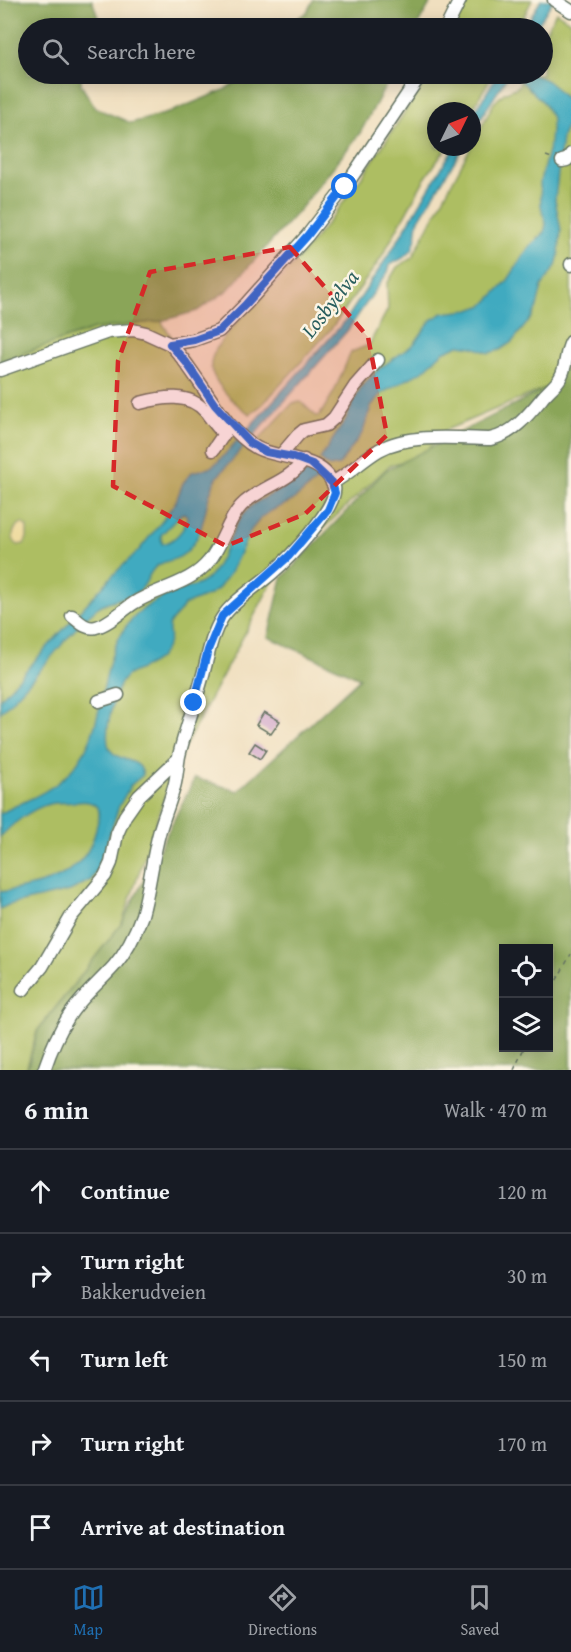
<!DOCTYPE html>
<html lang="en">
<head>
<meta charset="utf-8">
<style>
	body { margin:0; font-family:"Gentium Book Plus",serif; background:#20242c; color:#f1f3f6 }
	.controls { position:absolute; right:18px; bottom:18px; display:grid; overflow:hidden; border-radius:0px; box-shadow:0 3px 15px #0003 }
	.controls button { width:54px; height:54px; display:grid; place-items:center; padding:0; border:0; border-bottom:2px solid #363941; background:#171b24; color:#f1f3f6; font:30px sans-serif }
	.compass { position:absolute; left:427px; top:102px; width:54px; height:54px; border-radius:50%; background:#171b24; box-shadow:0 3px 15px #0003; rotate:47deg }
	.stop { position:absolute; width:18px; height:18px; margin:-14px; border:4px solid #1a73e8; border-radius:50%; background:#fff }
	.stop.end { background:#1a73e8; border-color:#fff; box-shadow:0 2px 6px #0008 }
	.list { margin:0; padding:0; list-style:none }
	h2 { display:flex; justify-content:space-between; align-items:center; height:78px; margin:0; padding:0 24px; font-size:26px }
	h2 small { font-size:20px; font-weight:400; color:#9ea1a6 }
	.list li { display:grid; grid-template-columns:39px 1fr auto; gap:18px; align-items:center; box-sizing:border-box; height:84px; padding:0 24px; border-top:2px solid #363941 }
	.list b { display:block; font-size:22px; white-space:nowrap }
	.list p { margin:0; font-size:20px; white-space:nowrap; color:#9ea1a6 }
	.list em { font-size:20px; font-style:normal; color:#9ea1a6 }
	.icon { flex:none; width:33px; height:33px; fill:none; stroke:currentColor; stroke-width:2; stroke-linecap:round; stroke-linejoin:round }
	.map { position:relative; flex:none; width:571px; height:1070px; overflow:hidden }
	.search { position:absolute; background:#171b24; box-shadow:0 3px 15px #0003; left:18px; right:18px; top:18px; height:66px; display:flex; align-items:center; gap:15px; box-sizing:border-box; padding:0 21px; border-radius:33px; color:#9ea1a6; font-size:22px }
	.sheet { height:498px; background:#171b24 }
	nav { display:flex; justify-content:space-around; align-items:center; box-sizing:border-box; height:84px; border-top:2px solid #363941; background:#171b24; font-size:16px; color:#9ea1a6 }
	nav a { display:grid; justify-items:center; gap:3px }
	nav .on { color:#1f6fb2 }
	.map>svg:first-child { display:block }
</style>
</head>
<body>
<div class="map">
<svg width="571" height="1070" viewBox="0 0 571 1070">
	<rect width="100%" height="100%" fill="#fcf5e5"/>
	<filter id="ink" filterUnits="userSpaceOnUse"><feTurbulence type="fractalNoise" baseFrequency=".0167" numOctaves="2"/><feDisplacementMap in="SourceGraphic" scale="12" xChannelSelector="R" yChannelSelector="G"/><feConvolveMatrix kernelMatrix="1 2 1 2 8 2 1 2 1" color-interpolation-filters="sRGB"/></filter>
	<filter id="wash" filterUnits="userSpaceOnUse"><feTurbulence type="fractalNoise" baseFrequency=".008" numOctaves="4" result="noise"/><feDisplacementMap in="SourceGraphic" scale="24" xChannelSelector="R" yChannelSelector="G"/><feGaussianBlur stdDeviation="1.35" result="paint"/><feColorMatrix in="noise" values="0 0 0 0 0 0 0 0 0 0 0 0 0 0 0 0 0 1.4 0 .05"/><feComposite in="paint" operator="in"/></filter>
	<g filter="url(#wash)">
		<rect width="100%" height="100%" fill="#f0dfbf"/>
		<path fill="#adbe62" stroke="#667e4b" stroke-width="1.5" d="M467,0h65l-14,28h-66z
			M556,12l15,10v327l-18,36 -107,45 -25,26 -31,9 -112,106 -101,190 -55,162 -85,108 -11,39h-26v-709l94,-32 67,-8 87,130 45,-48 8,-1 15,14 4,-1 14,-23 17,-40 18,-7 19,-36 -1,-25 10,-17 15,-9 82,-155 10,-10 15,-7 3,-12h20l1,-38z
			M429,74h64l-22,37h-35v36h11l-23,33 -43,78 -50,71 -68,75 -13,10c-13,-8 -39,-32 -39,-49 -1,-22 51,-68 67,-84 59,-62 106,-136 151,-207z"/>
		<path fill="#8aa558" stroke="#547146" stroke-width="1.5" fill-rule="evenodd" d="M0,0h92l10,28h-74v46h53v11l14,23 36,15 37,-10 56,-23 25,-16h143l-32,59 -59,75 -73,82 -31,21 -36,10 -67,8 -94,32z
			M313,0h119l-16,28h-133l24,-16z
			M571,349v721h-544l11,-40 84,-107 73,-145 43,13 122,-113 -92,-41 14,-59 104,-108 167,-85zM504,948h44v100h-44z"/>
		<path fill="#eeda9e" stroke="#868c69" stroke-width="1.5" d="M22,523l5,4v11l-3,6 -6,1c-9,-6 -5,-18 4,-22z"/>
		<path fill="#40aac0" stroke="#30747a" stroke-width="1.5" fill-rule="evenodd" d="M541,0h12l-17,28h-12z
			M498,74h11l-37,58v-16z
			M526,74c8,1 16,3 23,8 8,6 12,15 22,19v19l-3,3 -6,14 -7,63 6,30 -2,24 -3,12 -14,20 -5,21 -5,10 -20,25 -12,8 -11,3 -16,-6 -14,-2 -16,7 -20,19 -41,22 -11,13 -8,26 -24,33 -10,2 -9,-8 25,-38 16,-34 18,-18 35,-25 17,-24 12,-7 27,-3 14,-5 24,-25 21,-33 15,-14 2,-9 -5,-18 -1,-24 10,-39 2,-25 -9,-16 -22,-21z
			M454,147h9l-45,74 -2,17 -4,12 -9,8 -13,7 -2,7 -41,59 -129,145c-15,23 -10,51 -28,72 -12,14 -19,10 -32,17 -10,6 -10,19 -19,26 -12,9 -30,7 -42,17 -19,15 -34,36 -50,54 -15,18 -31,34 -47,51v-14l112,-123 27,-26 24,-30 13,-19 7,-18 9,-11 17,-4 9,-6 128,-142 51,-78zM184,513l3,3c0,12 -13,26 -25,28l-1,-9 20,-21z
			M309,471l10,8 -27,22 -21,10 -10,7 -10,12 -21,43 -12,16 -9,6 -25,10c-3,8 -10,11 -14,18 -3,6 1,12 -1,18 -1,6 -6,12 -9,16 -8,9 -22,12 -32,18 -13,9 -23,54 -20,69 5,21 32,10 35,31l-12,10 -12,21 -21,63 -7,11 -21,11 -62,14 -8,4v-17c41,-6 86,-15 96,-63 1,-6 6,-16 1,-22 -5,-6 -13,-6 -20,-5 -9,1 -19,0 -28,2 -18,5 -37,20 -49,33v-23c20,-12 41,-17 60,-33 52,-42 33,-110 67,-156 14,-19 36,-29 57,-36 9,-3 18,-4 25,-12 17,-19 20,-48 38,-67 7,-8 18,-12 27,-17 12,-6 23,-15 35,-22z"/>
		<g id="blocks">
			<path fill="#d0a5ca" d="M264,712l16,9 -9,13 -15,-9z
				M255,743l11,7 -6,9 -11,-7z"/>
		</g>
	</g>
	<g filter="url(#ink)">
		<use href="#blocks" fill-opacity="0" stroke="#687665" stroke-width="1.5"/>
		<g fill="none" stroke-linecap="round" stroke-linejoin="round">
			<defs>
				<path id="minor" d="M554,0l17,11
					M446,28l14,-28
					M562,161l5,-1 4,-6
					M571,265v-1
					M0,370l108,-38 25,-2 13,3 24,11 24,-4 25,-9 27,-27 61,-68 38,-49 76,-113
					M140,403c23,-6 49,-11 66,9 6,8 11,15 18,22l-11,16
					M281,455l17,-20 6,-5 22,-5 8,-7 21,-32 23,-26
					M332,483c17,-9 30,-23 47,-33 30,-17 77,-12 111,-11 23,-4 40,-26 54,-43 5,-6 13,-12 16,-18 7,-11 5,-25 11,-36
					M72,616c7,5 14,14 24,11 13,-3 27,-17 38,-24 24,-15 57,-19 75,-42 14,-17 18,-40 32,-55 18,-19 49,-24 63,-46
					M99,701l19,-6
					M23,990l19,-23 29,-50 34,-41 6,-13 6,-29 8,-18 14,-20 39,-37
					M44,1070c6,-18 14,-37 25,-54 12,-19 30,-33 45,-50 12,-14 22,-34 28,-51 8,-28 10,-57 18,-85 4,-14 10,-28 14,-43 3,-10 3,-20 5,-31 6,-26 16,-52 23,-78 6,-20 8,-41 20,-60 10,-16 35,-32 50,-45 15,-13 67,-66 62,-86 -9,-32 -55,-27 -77,-39 -36,-20 -58,-75 -87,-104"/>
			</defs>
			<use href="#minor" stroke="#687665" stroke-width="15"/>
			<path stroke="#687665" stroke-width="1.5" stroke-dasharray="4.5 4.5" stroke-linecap="butt" d="M546,156l6,2
				M548,996l23,-42
				M514,1070l10,-22"/>
			<use href="#minor" stroke="#fff" stroke-width="12"/>
		</g>
	</g>
	<g fill="none" stroke-linecap="round" stroke-linejoin="round" filter="url(#ink)">
		<path stroke="#1a73e8" stroke-width="8" d="M194,703l14,-53 14,-34 67,-60 39,-46 7,-17 -3,-10 -20,-19 -19,-7 -27,-5 -16,-9 -35,-38 -29,-43 -16,-18 24,-4 25,-9 27,-27 61,-68 38,-49"/>
	</g>
	<path fill="#d62828" fill-opacity="0.2" stroke="#d62828" stroke-width="4.5" stroke-dasharray="12 8" stroke-linejoin="round" d="M290,247l78,90 19,98 -82,79 -79,32 -113,-60 5,-125 32,-89z"/>
	<g text-anchor="middle" stroke-width="5" stroke-linejoin="round" paint-order="stroke">
		<g font-size="21" font-style="italic" fill="#295e5e" stroke="#fcf5e5">
			<text transform="translate(330 304) rotate(-52)" y="7">Losbyelva</text>
		</g>
	</g>
</svg>
<div class="controls">
<button><svg class="icon" aria-label="locate" viewBox="0 0 24 24"><circle cx="12" cy="12" r="6"/><path d="M12 2v4M12 18v4M2 12h4M18 12h4"/></svg></button>
<button><svg class="icon" aria-label="layers" viewBox="0 0 24 24"><path d="M12 4l9 5-9 5-9-5zM3 14l9 5 9-5"/></svg></button>
</div>
<svg class="compass" viewBox="-18 -18 36 36"><path d="M0-13l5 13h-10z" fill="#e53935"/><path d="M0 13l5-13h-10z" fill="#9ea1a6"/></svg>
<div class="stop" style="left:345px;top:187px"></div>
<div class="stop end" style="left:194px;top:703px"></div>
<div class="search"><svg class="icon" aria-label="search" viewBox="0 0 24 24"><circle cx="10" cy="10" r="6"/><path d="M15 15l6 6"/></svg>Search here</div>
</div>
<section class="sheet">
<h2>6 min<small>Walk · 470 m</small></h2>
<ul class="list">
<li><svg class="icon" aria-label="ahead" viewBox="0 0 24 24"><path d="M12 20V5M6 11l6-6 6 6"/></svg><div><b>Continue</b></div><em>120 m</em></li>
<li><svg class="icon" aria-label="right" viewBox="0 0 24 24"><path d="M7 20v-9h11M14 6l5 5-5 5"/></svg><div><b>Turn right</b><p>Bakkerudveien</p></div><em>30 m</em></li>
<li><svg class="icon" aria-label="left" viewBox="0 0 24 24"><path d="M17 20v-9H6M10 6l-5 5 5 5"/></svg><div><b>Turn left</b></div><em>150 m</em></li>
<li><svg class="icon" aria-label="right" viewBox="0 0 24 24"><path d="M7 20v-9h11M14 6l5 5-5 5"/></svg><div><b>Turn right</b></div><em>170 m</em></li>
<li><svg class="icon" aria-label="arrive" viewBox="0 0 24 24"><path d="M6 21V4h12l-3 4 3 4H6"/></svg><div><b>Arrive at destination</b></div></li>
</ul>
</section>
<nav>
<a class="on"><svg class="icon" aria-label="map" viewBox="0 0 24 24"><path d="M3 6l6-2 6 2 6-2v14l-6 2-6-2-6 2zM9 4v14M15 6v14"/></svg>Map</a>
<a><svg class="icon" aria-label="directions" viewBox="0 0 24 24"><path d="M12 3l9 9-9 9-9-9zM9 14v-3h6M13 9l2 2-2 2"/></svg>Directions</a>
<a><svg class="icon" aria-label="saved" viewBox="0 0 24 24"><path d="M7 4h10v16l-5-4-5 4z"/></svg>Saved</a>
</nav>
</body>
</html>
